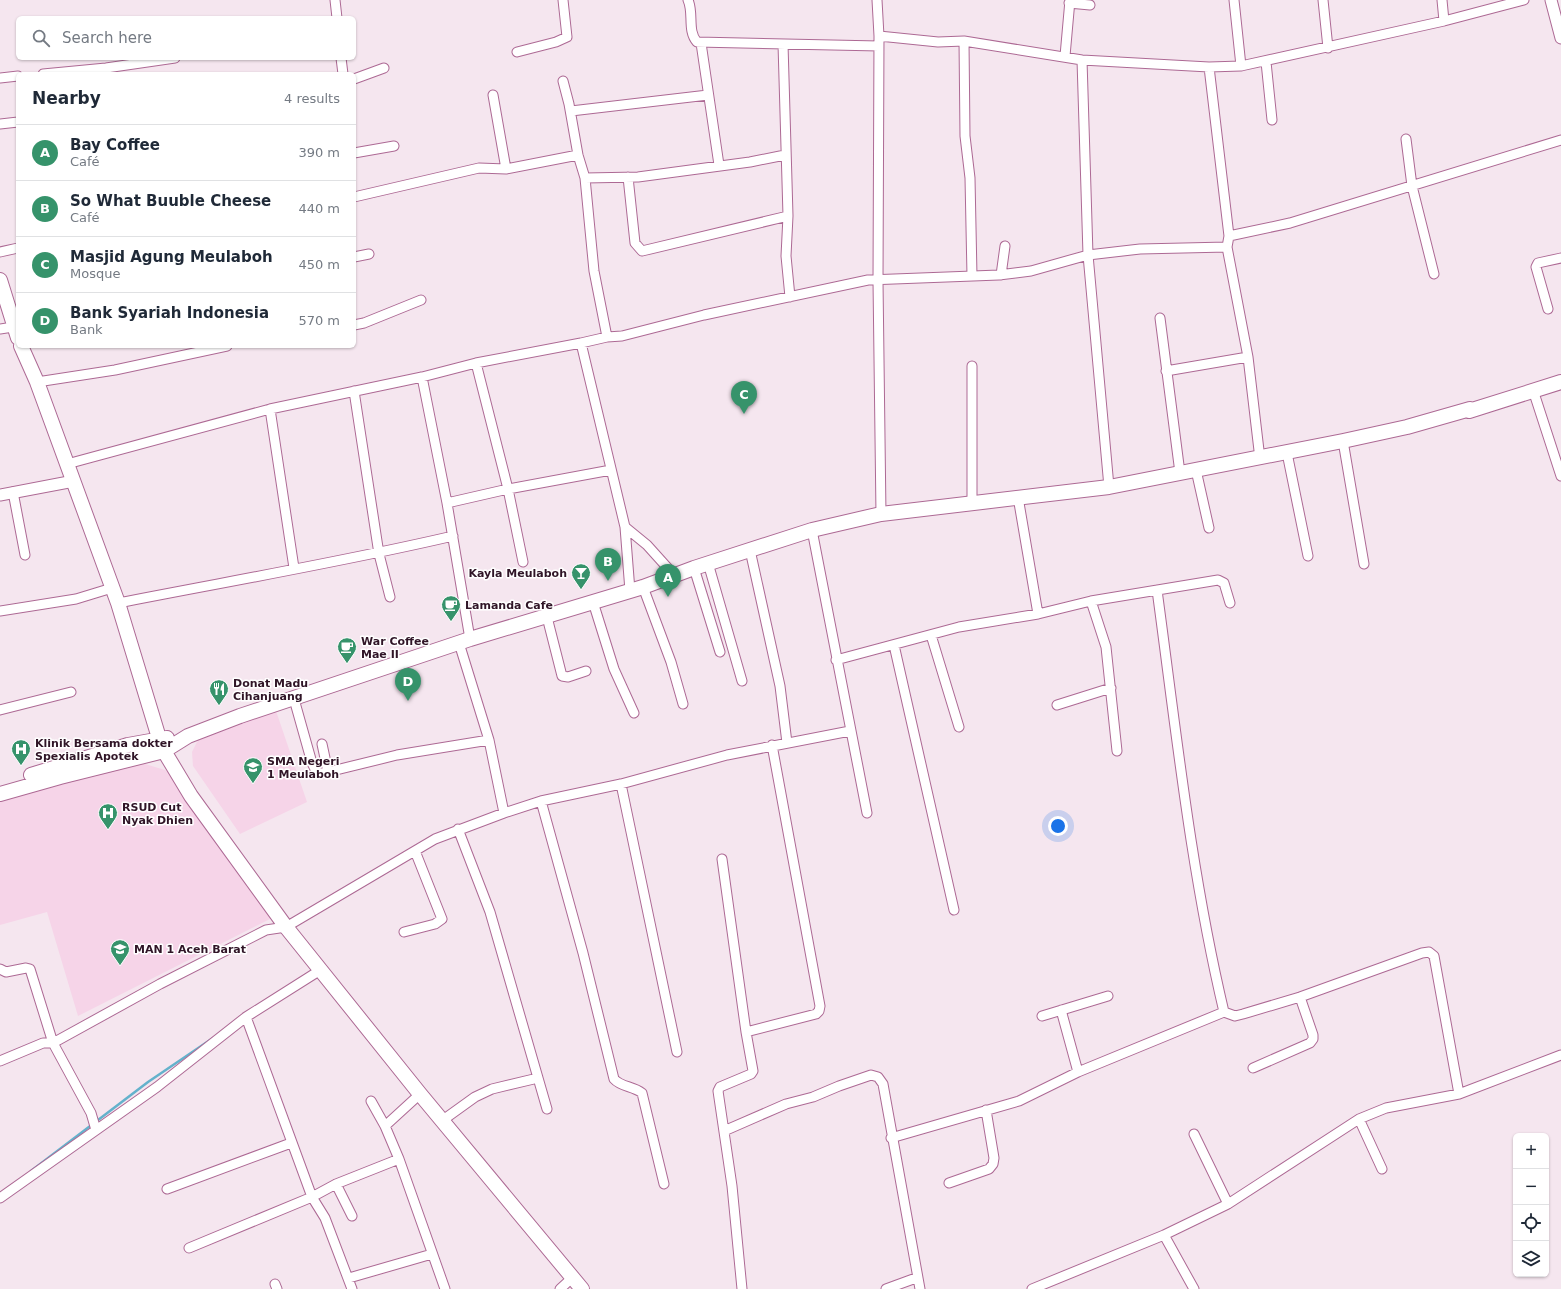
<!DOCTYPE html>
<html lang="en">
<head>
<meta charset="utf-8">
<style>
	body { margin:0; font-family:"DejaVu Sans",sans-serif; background:#f2f2f3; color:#1f2937 }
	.controls { position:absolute; right:12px; bottom:12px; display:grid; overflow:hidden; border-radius:6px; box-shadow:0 1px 3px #0004 }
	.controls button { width:36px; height:36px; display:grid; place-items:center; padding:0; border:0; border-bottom:1px solid #e0e1e3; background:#fff; color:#1f2937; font:20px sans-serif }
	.you { position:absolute; left:1058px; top:826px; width:14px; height:14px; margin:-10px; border:3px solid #fff; border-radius:50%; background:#1a73e8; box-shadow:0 0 0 6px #1a73e833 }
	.badge { display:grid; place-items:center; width:26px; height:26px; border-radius:50%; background:#36936b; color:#fff; font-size:13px; font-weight:700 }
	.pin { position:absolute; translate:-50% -33px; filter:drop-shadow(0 1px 2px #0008) }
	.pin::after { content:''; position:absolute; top:21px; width:14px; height:12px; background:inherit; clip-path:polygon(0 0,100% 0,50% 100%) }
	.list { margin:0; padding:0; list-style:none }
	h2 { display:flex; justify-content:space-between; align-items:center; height:52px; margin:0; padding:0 16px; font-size:17px }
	h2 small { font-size:13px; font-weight:400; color:#747a83 }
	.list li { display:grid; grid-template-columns:26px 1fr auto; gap:12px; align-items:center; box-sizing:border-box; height:56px; padding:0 16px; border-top:1px solid #e0e1e3 }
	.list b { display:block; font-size:15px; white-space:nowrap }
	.list p { margin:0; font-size:13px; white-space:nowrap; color:#747a83 }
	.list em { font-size:13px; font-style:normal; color:#747a83 }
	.icon { flex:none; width:22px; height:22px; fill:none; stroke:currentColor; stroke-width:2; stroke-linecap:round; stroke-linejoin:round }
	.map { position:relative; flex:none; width:1561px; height:1289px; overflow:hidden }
	.search { position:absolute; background:#fff; box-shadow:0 1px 3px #0004; left:16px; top:16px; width:340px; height:44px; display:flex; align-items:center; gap:10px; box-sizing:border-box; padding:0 14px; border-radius:6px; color:#747a83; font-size:15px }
	.panel { position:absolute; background:#fff; box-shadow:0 1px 3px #0004; left:16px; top:72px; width:340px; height:276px; border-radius:6px }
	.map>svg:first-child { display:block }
</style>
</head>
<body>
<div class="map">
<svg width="1561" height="1289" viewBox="0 0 1561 1289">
	<rect width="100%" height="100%" fill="#f5e6ef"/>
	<path fill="#f6d4e8" d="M275,708l32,94 -67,32 -47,-68 -1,-14 9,-18z
		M127,764h18l20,6 15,11 96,135 -198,100 -31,-104 -47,13v-125z"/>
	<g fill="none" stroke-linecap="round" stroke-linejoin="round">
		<path stroke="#64b2cc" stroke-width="2.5" d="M31,1171l117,-89 65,-44"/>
		<defs>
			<path id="minor" d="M335,0l2,18
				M688,0c6,13 -1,31 9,42l182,4
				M877,0l2,36 -1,245 3,233
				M1234,0l7,66
				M1323,0l5,48
				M1442,0l2,21
				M1069,3l21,2
				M879,36l59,6 26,-1 118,19 127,7 32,-1 203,-45 80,-21
				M964,41l1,95 5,42 2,98
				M701,43l18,122
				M783,44l5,172 -2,40 4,41
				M517,52l39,-10 11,-5 -4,-37
				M1065,56l5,-56
				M341,58l2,16
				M1082,60l6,195 21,232
				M1266,62l6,58
				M1209,67l20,169 -2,11 21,110 12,102
				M43,74l63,-6 69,-10
				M0,78l18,-2
				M354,79l30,-11
				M563,81l6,23 9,51 7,23 9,93 13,66
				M493,95l13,74
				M571,111l137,-16
				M0,124l18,-2
				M1406,139l6,47 22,88
				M354,153l40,-7
				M628,177l7,66 7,8 146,-35
				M585,178l53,-1 112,-15 35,-7
				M354,197l125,-29 27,1 72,-14
				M1229,236l61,-13 271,-83
				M0,252l18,-4
				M354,257l15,-3
				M1001,275l4,-29
				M1548,309l-12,-42 2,-4 23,-5
				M1160,318l20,155
				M354,325l10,-2 57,-23
				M0,329l13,-2
				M581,343l44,184 5,64
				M476,363l32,126 15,73
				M972,366v137
				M1166,371l82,-14
				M422,377l25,126 23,136
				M37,382l78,-12 112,-24
				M1533,390l28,86
				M354,391l25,163 11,43
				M270,409l24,159
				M1343,441l21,123
				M1287,453l21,103
				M67,464l203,-55 152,-32 54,-14 105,-20 26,-6 15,-1 82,-21 164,-35 131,-5 32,-4 57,-16 52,-6 87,-2
				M1196,470l13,58
				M13,492l12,63
				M1018,497l20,117
				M447,503l61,-14 103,-19
				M625,527l22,18 27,30
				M812,530l55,283
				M750,550l30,136 7,57
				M708,563l34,118
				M694,568l26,84
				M643,587l28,75 12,42
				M1157,590c19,140 34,283 67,422l11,4 8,-2 57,-17 122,-44 7,-1 5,4 25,138
				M1091,601l15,46 11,104
				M593,602l21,67 20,44
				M118,603c112,-22 224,-41 335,-67
				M0,611l76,-12 36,-11
				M547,617l15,59 6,1 18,-6
				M931,635l28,92
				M459,643l30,97 15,73
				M894,645l60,265
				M836,660l123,-33 79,-13 53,-13 127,-21 6,3 6,20
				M294,699l18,64 4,8 4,2 8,-1 69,-17 92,-15
				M1057,705l54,-17
				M0,710l71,-18
				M322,744l6,28
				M621,784l56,268
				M541,801l42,152 31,126c7,8 19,7 28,14l22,91
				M458,829l32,83 57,197
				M722,859l24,173
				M404,932l31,-8 7,-5 -27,-68
				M0,969l6,3 20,-4 4,1 23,74 38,70 5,17
				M1061,1010l17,62
				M1042,1016l66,-20
				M246,1017l66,180 13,21 27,71
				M0,1061l43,-18h10l107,-59 106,-54 20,-3 149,-88 69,-26 37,-12 80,-17 106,-29 123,-24
				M1253,1068l57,-25 3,-4v-4l-13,-38
				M371,1101l14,25 35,-32
				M1359,1119l23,50
				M443,1120l32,-23 17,-8 46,-11
				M385,1126l14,33
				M724,1131l62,-27 27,-7 26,-11 32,-11 7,2 5,7 37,205
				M1194,1134l34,70
				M891,1138l128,-37 59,-29 146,-60
				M949,1183l40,-14 4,-5 1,-6 -8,-48
				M336,1184l16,32
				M167,1189l124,-46
				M0,1198l157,-111 89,-70 76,-48
				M1164,1235l30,54
				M189,1248l123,-51 24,-13 63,-25 46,130
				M349,1278l83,-24
				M275,1284l2,5
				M560,1289l12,-11
				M742,1289l-10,-103 -14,-95 2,-4 31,-13 2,-3 -7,-39 70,-18 3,-3 1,-5 -48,-261
				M886,1289l30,-11
				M1032,1289l132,-54 64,-31 131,-85 27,-11 73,-14 102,-39"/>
			<path id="tertiary" d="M1551,0l10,38
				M0,495l74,-14"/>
			<path id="primary" d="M160,740l4,11 27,45 95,131 134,167 162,195"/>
			<path id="trunk" d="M0,280l18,58
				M21,346l16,36 81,221 41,135
				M31,775l97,-30 39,-7
				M0,794l60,-17 104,-26 24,-15 52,-20 230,-77 173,-52 51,-19 118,-38 69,-16 228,-27 234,-46 64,-14 63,-18 -1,2 92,-29"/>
		</defs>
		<use href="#minor" stroke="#ad6994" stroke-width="11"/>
		<use href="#tertiary" stroke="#ad6994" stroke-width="13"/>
		<use href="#primary" stroke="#ad6994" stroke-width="16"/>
		<use href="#trunk" stroke="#ad6994" stroke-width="16"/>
		<use href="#minor" stroke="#fff" stroke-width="9"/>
		<use href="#tertiary" stroke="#fff" stroke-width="11"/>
		<use href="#primary" stroke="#fff" stroke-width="14"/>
		<use href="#trunk" stroke="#fff" stroke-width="14"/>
	</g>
	<defs>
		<symbol id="bar-pin" viewBox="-11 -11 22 30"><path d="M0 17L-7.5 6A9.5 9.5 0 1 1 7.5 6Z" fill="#36936b" stroke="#fff"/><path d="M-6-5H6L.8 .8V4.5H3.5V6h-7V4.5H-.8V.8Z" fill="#fff"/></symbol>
		<symbol id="cafe-pin" viewBox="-11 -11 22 30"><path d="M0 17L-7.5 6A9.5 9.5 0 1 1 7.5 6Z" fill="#36936b" stroke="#fff"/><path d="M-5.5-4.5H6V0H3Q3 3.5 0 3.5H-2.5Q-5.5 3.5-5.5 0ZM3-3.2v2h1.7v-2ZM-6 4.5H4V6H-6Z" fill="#fff"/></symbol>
		<symbol id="restaurant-pin" viewBox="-11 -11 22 30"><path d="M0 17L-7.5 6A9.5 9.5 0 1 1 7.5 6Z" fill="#36936b" stroke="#fff"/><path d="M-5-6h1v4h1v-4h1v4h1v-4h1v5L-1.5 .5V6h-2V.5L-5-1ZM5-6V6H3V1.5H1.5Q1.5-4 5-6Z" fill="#fff"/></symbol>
		<symbol id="hospital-pin" viewBox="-11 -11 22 30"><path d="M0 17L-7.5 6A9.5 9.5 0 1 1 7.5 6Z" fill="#36936b" stroke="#fff"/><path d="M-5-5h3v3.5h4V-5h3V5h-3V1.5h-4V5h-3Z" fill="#fff"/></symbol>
		<symbol id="school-pin" viewBox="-11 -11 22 30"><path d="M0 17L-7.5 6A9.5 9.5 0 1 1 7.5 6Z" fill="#36936b" stroke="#fff"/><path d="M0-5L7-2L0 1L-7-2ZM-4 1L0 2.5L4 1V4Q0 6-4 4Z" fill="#fff"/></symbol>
	</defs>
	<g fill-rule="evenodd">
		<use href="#bar-pin" x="570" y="562" width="22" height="30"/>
		<use href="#cafe-pin" x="440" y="594" width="22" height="30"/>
		<use href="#cafe-pin" x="336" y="636" width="22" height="30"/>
		<use href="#restaurant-pin" x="208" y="678" width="22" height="30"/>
		<use href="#hospital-pin" x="10" y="738" width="22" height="30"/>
		<use href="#school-pin" x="242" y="756" width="22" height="30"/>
		<use href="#hospital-pin" x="97" y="802" width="22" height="30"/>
		<use href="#school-pin" x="109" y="938" width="22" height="30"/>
	</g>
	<g text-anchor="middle" stroke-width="3" stroke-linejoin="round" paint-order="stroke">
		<g font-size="11" font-weight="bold" fill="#301527" stroke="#fff" text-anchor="start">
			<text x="567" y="577" text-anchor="end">Kayla Meulaboh</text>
			<text x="465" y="609">Lamanda Cafe</text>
			<text x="361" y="645">War Coffee<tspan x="361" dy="13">Mae II</tspan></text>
			<text x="233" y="687">Donat Madu<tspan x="233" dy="13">Cihanjuang</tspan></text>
			<text x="35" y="747">Klinik Bersama dokter<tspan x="35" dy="13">Spexialis Apotek</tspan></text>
			<text x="267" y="765">SMA Negeri<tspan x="267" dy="13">1 Meulaboh</tspan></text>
			<text x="122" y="811">RSUD Cut<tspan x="122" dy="13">Nyak Dhien</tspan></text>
			<text x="134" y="953">MAN 1 Aceh Barat</text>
		</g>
	</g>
</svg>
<div class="controls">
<button>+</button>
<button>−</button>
<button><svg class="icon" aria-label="locate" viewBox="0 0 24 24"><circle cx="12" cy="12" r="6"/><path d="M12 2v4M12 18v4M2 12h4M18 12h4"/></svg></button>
<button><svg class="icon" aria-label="layers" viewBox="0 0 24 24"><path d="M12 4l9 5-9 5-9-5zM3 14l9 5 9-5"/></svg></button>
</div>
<div class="you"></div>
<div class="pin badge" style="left:668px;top:597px">A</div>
<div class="pin badge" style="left:608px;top:581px">B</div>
<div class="pin badge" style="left:744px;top:414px">C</div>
<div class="pin badge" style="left:408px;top:701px">D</div>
<div class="search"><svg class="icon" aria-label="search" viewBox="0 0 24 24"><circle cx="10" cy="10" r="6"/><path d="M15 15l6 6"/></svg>Search here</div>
<section class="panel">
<h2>Nearby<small>4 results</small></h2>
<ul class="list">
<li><span class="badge">A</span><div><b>Bay Coffee</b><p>Café</p></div><em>390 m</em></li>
<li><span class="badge">B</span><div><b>So What Buuble Cheese</b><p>Café</p></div><em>440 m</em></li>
<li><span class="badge">C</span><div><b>Masjid Agung Meulaboh</b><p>Mosque</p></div><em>450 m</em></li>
<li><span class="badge">D</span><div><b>Bank Syariah Indonesia</b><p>Bank</p></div><em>570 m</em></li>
</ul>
</section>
</div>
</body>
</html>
